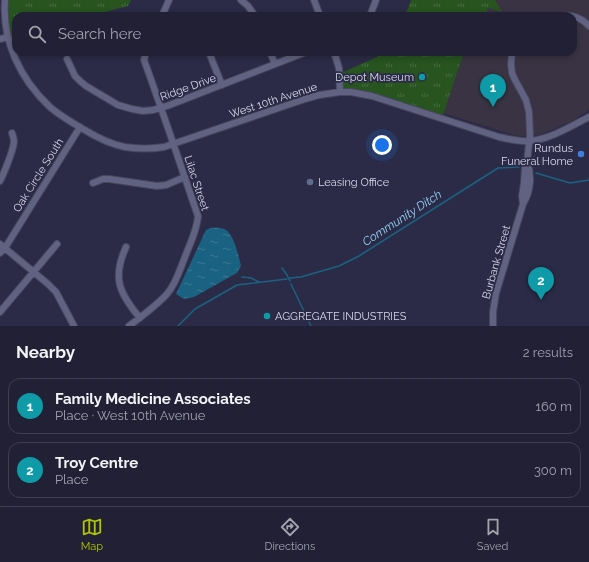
<!DOCTYPE html>
<html lang="en">
<head>
<meta charset="utf-8">
<style>
	body { margin:0; font-family:Raleway,sans-serif; background:#29283d; color:#f1f3f6 }
	.you { position:absolute; left:382px; top:145px; width:14px; height:14px; margin:-10px; border:3px solid #fff; border-radius:50%; background:#1a73e8; box-shadow:0 0 0 6px #1a73e833 }
	.badge { display:grid; place-items:center; width:26px; height:26px; border-radius:50%; background:#b0c501; color:#fff; font-size:13px; font-weight:700 }
	.pin { position:absolute; translate:-50% -33px; filter:drop-shadow(0 1px 2px #0008) }
	.pin::after { content:''; position:absolute; top:21px; width:14px; height:12px; background:inherit; clip-path:polygon(0 0,100% 0,50% 100%) }
	.list { margin:0; padding:0; list-style:none }
	h2 { display:flex; justify-content:space-between; align-items:center; height:52px; margin:0; padding:0 16px; font-size:17px }
	h2 small { font-size:13px; font-weight:400; color:#a2a3ad }
	.list li { display:grid; grid-template-columns:26px 1fr auto; gap:12px; align-items:center; box-sizing:border-box; height:56px; margin:0 8px 8px; padding:0 8px; border:1px solid #3e3e50; border-radius:12px }
	.list b { display:block; font-size:15px; white-space:nowrap }
	.list p { margin:0; font-size:13px; white-space:nowrap; color:#a2a3ad }
	.list em { font-size:13px; font-style:normal; color:#a2a3ad }
	.icon { flex:none; width:22px; height:22px; fill:none; stroke:currentColor; stroke-width:2; stroke-linecap:round; stroke-linejoin:round }
	.map { position:relative; flex:none; width:589px; height:326px; overflow:hidden }
	.search { position:absolute; background:#212035; box-shadow:0 2px 6px #0003; left:12px; right:12px; top:12px; height:44px; display:flex; align-items:center; gap:10px; box-sizing:border-box; padding:0 14px; border-radius:12px; color:#a2a3ad; font-size:15px }
	.sheet { height:180px; background:#212035 }
	nav { display:flex; justify-content:space-around; align-items:center; box-sizing:border-box; height:56px; border-top:1px solid #3e3e50; background:#212035; font-size:11px; color:#a2a3ad }
	nav a { display:grid; justify-items:center; gap:2px }
	nav .on { color:#b0c501 }
	.map>svg:first-child { display:block }
</style>
</head>
<body>
<div class="map">
<svg width="589" height="326" viewBox="0 0 589 326">
	<defs>
		<pattern id="park-tufts" width="24" height="20" patternUnits="userSpaceOnUse"><rect width="24" height="20" fill="#27541f"/><path d="M3 7l-1-3M5 7V3M7 7l1-3M15 17l-1-3M17 17v-4M19 17l1-3" fill="none" stroke="#466c40"/></pattern>
		<pattern id="water-ripples" width="26" height="14" patternUnits="userSpaceOnUse"><rect width="26" height="14" fill="#1a6281"/><path d="M2 4q2-2 4 0t4 0M15 11q2-2 4 0t4 0" fill="none" stroke="#3b7893"/></pattern>
	</defs>
	<rect width="100%" height="100%" fill="#2c2b47"/>
	<path fill="#393343" d="M483,0h106v110l-19,12 -23,10 -9,3 -17,1 -7,-1 -71,-22 21,-61h109v-36h-97z"/>
	<path fill="url(#park-tufts)" d="M8,0h123l-3,6 -39,10h-73v19l-5,1 -2,-15z
		M411,0h84l7,12 -14,-4 -3,8h-80z
		M388,52h76l-22,66 -65,-21 -37,-5 -1,-18z"/>
	<path fill="url(#water-ripples)" d="M210,228c5,0 11,-1 16,2 8,5 13,27 15,36l-4,7 -11,6 -32,18 -10,2 -8,-5 30,-64z"/>
	<g fill="none" stroke-linecap="round" stroke-linejoin="round">
		<path stroke="#1a6281" stroke-width="1.5" d="M536,173l34,10 19,-3
			M282,268l5,7 3,6
			M242,277l9,1 8,4
			M290,278l11,-1 38,-11 20,-10 139,-88 21,-1
			M291,284l20,42
			M178,326l17,-17 42,-24 50,-6"/>
		<defs>
			<path id="minor" d="M5,0c-3,41 15,79 45,107 9,8 21,15 33,22 13,8 26,15 42,18 13,2 26,2 39,0l141,-48 14,-4 21,-3h11l21,4 127,41c9,2 21,5 31,4 21,-2 41,-15 59,-24
				M241,0l7,6 7,10
				M314,0l6,16
				M162,16l7,-16
				M370,16l6,-16
				M559,16c12,-2 22,1 30,10
				M0,39l8,-2
				M270,52l5,12
				M334,52l5,16 1,24
				M512,52l-1,12 1,9 3,7 11,20 3,12 1,23 -3,27 -2,6 -1,15 -2,13 1,8
				M210,55l12,30
				M67,59l8,17 5,5 6,5 32,19 14,4 11,2 10,-1 14,-4 139,-54
				M0,181c4,-8 13,-30 14,-39 0,-3 -1,-6 -2,-9
				M93,183l10,-4h6l48,7 9,-1 19,-8
				M0,244l48,40 8,8 18,34
				M126,247c-14,31 -7,46 14,71
				M0,253l5,-5 75,-121
				M0,312l57,-68
				M129,326c13,-10 27,-20 38,-32 9,-10 13,-25 18,-37 5,-14 12,-26 13,-41 -18,-52 -35,-104 -54,-156l2,-8
				M493,326v-14l3,-19 27,-89c8,-13 9,-29 4,-42"/>
		</defs>
		<use href="#minor" stroke="#47465d" stroke-width="8"/>
		<use href="#minor" stroke="#616281" stroke-width="6"/>
	</g>
	<g fill="#0f9aa8" stroke="#2c2b47" stroke-width="1.5">
		<circle cx="422" cy="77" r="4"/>
		<circle cx="267" cy="316" r="4"/>
	</g>
	<circle fill="#3f7fe0" stroke="#2c2b47" stroke-width="1.5" cx="581" cy="154" r="4"/>
	<circle fill="#5c6f8a" stroke="#2c2b47" stroke-width="1.5" cx="310" cy="182" r="4"/>
	<g text-anchor="middle" stroke-width="3.5" stroke-linejoin="round" paint-order="stroke">
		<g font-size="11" fill="#d7d8ea" stroke="#2c2b47" text-anchor="end">
			<text x="414" y="81">Depot Museum</text>
			<text x="573" y="152">Rundus<tspan x="573" dy="13">Funeral Home</tspan></text>
			<text x="318" y="186" text-anchor="start">Leasing Office</text>
			<text x="275" y="320" text-anchor="start">AGGREGATE INDUSTRIES</text>
		</g>
		<g font-size="11" fill="#d7d8ea" stroke="#2c2b47">
			<text transform="translate(188 87) rotate(-20)" y="4">Ridge Drive</text>
			<text transform="translate(273 100) rotate(-18)" y="4">West 10th Avenue</text>
			<text transform="translate(38 175) rotate(-58)" y="4">Oak Circle South</text>
			<text transform="translate(197 183) rotate(72)" y="4">Lilac Street</text>
			<text transform="translate(496 262) rotate(-74)" y="4">Burbank Street</text>
		</g>
		<g font-size="12" font-style="italic" fill="#91d2f4" stroke="#2c2b47">
			<text transform="translate(402 218) rotate(-33)" y="4">Community Ditch</text>
		</g>
	</g>
</svg>
<div class="you"></div>
<div class="pin badge" style="left:493px;top:107px;background:#0f9aa8">1</div>
<div class="pin badge" style="left:541px;top:300px;background:#0f9aa8">2</div>
<div class="search"><svg class="icon" aria-label="search" viewBox="0 0 24 24"><circle cx="10" cy="10" r="6"/><path d="M15 15l6 6"/></svg>Search here</div>
</div>
<section class="sheet">
<h2>Nearby<small>2 results</small></h2>
<ul class="list">
<li><span class="badge" style="background:#0f9aa8">1</span><div><b>Family Medicine Associates</b><p>Place · West 10th Avenue</p></div><em>160 m</em></li>
<li><span class="badge" style="background:#0f9aa8">2</span><div><b>Troy Centre</b><p>Place</p></div><em>300 m</em></li>
</ul>
</section>
<nav>
<a class="on"><svg class="icon" aria-label="map" viewBox="0 0 24 24"><path d="M3 6l6-2 6 2 6-2v14l-6 2-6-2-6 2zM9 4v14M15 6v14"/></svg>Map</a>
<a><svg class="icon" aria-label="directions" viewBox="0 0 24 24"><path d="M12 3l9 9-9 9-9-9zM9 14v-3h6M13 9l2 2-2 2"/></svg>Directions</a>
<a><svg class="icon" aria-label="saved" viewBox="0 0 24 24"><path d="M7 4h10v16l-5-4-5 4z"/></svg>Saved</a>
</nav>
</body>
</html>
